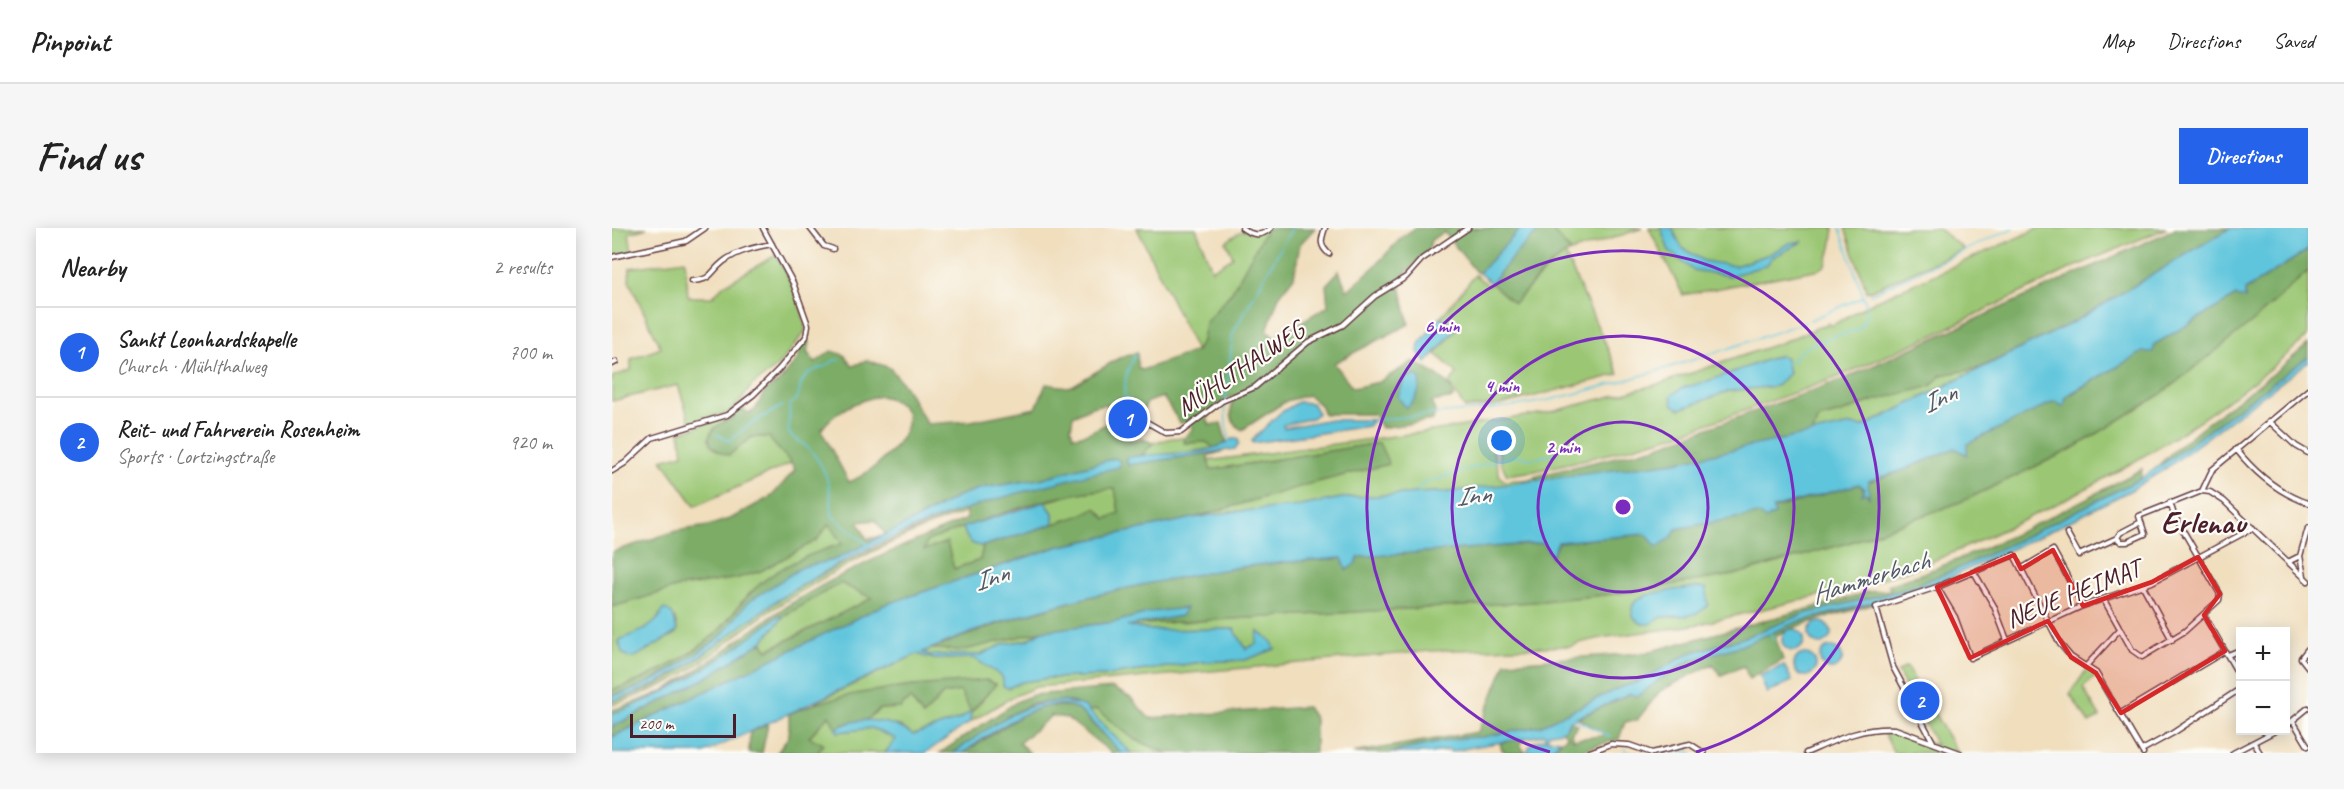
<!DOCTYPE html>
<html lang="en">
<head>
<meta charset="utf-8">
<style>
	body { margin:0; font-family:Caveat,sans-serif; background:#f6f6f6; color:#222 }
	.controls { position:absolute; right:18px; bottom:18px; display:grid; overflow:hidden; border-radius:0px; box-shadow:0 3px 15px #0003 }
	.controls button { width:54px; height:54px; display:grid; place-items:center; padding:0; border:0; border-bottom:2px solid #e0e0e0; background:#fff; color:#222; font:30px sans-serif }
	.scale { position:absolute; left:18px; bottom:15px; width:106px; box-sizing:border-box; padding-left:6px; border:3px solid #4a1f2b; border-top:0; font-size:16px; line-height:21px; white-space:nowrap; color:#4a1f2b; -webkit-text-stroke:4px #fdfcf7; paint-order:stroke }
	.you { position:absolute; left:890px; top:213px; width:21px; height:21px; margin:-15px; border:4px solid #fff; border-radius:50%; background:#1a73e8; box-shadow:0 0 0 9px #1a73e833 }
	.badge { display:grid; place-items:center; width:39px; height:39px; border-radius:50%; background:#2563eb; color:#fff; font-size:20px; font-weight:700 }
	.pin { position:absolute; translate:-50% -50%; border:3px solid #fff; box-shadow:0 2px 6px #0006 }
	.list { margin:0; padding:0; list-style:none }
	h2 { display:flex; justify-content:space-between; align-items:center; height:78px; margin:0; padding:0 24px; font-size:26px }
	h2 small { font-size:20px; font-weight:400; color:#767676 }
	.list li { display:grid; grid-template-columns:39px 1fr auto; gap:18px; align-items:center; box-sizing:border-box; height:90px; padding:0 24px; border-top:2px solid #e0e0e0 }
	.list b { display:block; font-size:22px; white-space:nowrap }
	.list p { margin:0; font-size:20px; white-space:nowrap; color:#767676 }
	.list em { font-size:20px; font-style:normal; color:#767676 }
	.map { position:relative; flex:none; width:1696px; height:525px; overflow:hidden; border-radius:0px }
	header { display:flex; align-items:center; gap:36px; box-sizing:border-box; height:84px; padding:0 30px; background:#fff; border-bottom:2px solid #e0e0e0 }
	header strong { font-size:28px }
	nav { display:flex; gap:33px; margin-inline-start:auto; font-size:21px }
	.intro { display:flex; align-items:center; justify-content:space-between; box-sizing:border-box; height:144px; padding:0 36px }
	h1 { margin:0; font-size:42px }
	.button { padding:15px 27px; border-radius:0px; background:#2563eb; color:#fff; font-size:21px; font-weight:700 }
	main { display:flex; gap:36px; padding:0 36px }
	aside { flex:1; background:#fff; border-radius:0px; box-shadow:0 3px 15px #0003 }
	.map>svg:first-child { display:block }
</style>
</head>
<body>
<header>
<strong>Pinpoint</strong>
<nav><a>Map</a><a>Directions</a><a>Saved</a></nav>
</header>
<div class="intro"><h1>Find us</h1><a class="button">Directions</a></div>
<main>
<aside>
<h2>Nearby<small>2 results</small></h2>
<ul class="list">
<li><span class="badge">1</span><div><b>Sankt Leonhardskapelle</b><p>Church · Mühlthalweg</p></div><em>700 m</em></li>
<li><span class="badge">2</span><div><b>Reit- und Fahrverein Rosenheim</b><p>Sports · Lortzingstraße</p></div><em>920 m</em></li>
</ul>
</aside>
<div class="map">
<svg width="1696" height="525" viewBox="0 0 1696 525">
	<rect width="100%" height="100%" fill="#fdfcf7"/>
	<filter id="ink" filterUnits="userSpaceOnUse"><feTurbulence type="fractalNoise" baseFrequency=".0167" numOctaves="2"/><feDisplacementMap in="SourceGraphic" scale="12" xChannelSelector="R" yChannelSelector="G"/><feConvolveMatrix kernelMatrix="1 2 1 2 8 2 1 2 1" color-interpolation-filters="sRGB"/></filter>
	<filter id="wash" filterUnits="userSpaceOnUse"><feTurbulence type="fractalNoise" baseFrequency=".008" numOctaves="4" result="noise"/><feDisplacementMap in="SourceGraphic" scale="24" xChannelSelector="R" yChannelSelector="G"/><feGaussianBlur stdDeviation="1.35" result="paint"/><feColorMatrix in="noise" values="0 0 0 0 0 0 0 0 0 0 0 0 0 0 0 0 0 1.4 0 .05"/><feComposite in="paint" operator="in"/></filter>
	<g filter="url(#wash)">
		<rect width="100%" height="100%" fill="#f0debd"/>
		<path fill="#9bc775" stroke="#727350" stroke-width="1.5" fill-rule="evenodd" d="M0,0h35l-18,5 3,19 -20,4z
			M525,0h59l16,42 21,-13 -7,-15 15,-11 25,-1 -35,63 -26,30 -3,18 -6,10z
			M938,0h93l-72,24z
			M1037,0h12l8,22 61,26 41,-18 30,-16 -11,1 -20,11 -35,12 -30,-4 -23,-14 -10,-20h162l-3,20 -5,17 -6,4 -137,26z
			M1233,0h92l27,21 -97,43z
			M1427,0h128l-93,39 -138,67 -98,43 -162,58 -68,19 -73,17 -28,4 -6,-12 -6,-26 -5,1 10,39 5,4 27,-2 4,-3v6l-95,11 -6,-1 -93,6 -41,8 -70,6 -38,6 116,-34 79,-20 -9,-21 -170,27 -1,-9 231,-31 112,-18 111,-29 118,-40 49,-20 2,3 42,-24zM1166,128l7,1 4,16 -43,16 -17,2 -49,18 2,-21 23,-6z
			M953,26l54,120 -119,31 -35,3 -16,-24 8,-11 -21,-19 20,-25 -15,-12 34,-42 14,11 2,-3 23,20 31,-32z
			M164,27c11,18 30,56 29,77l-29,36 -24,17 -11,16 -13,12 -38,9 -12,-37 -66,16v-24l19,-7v-11l30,-11 -32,-67 1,-13 55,-8 3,37h24l12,-12z
			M1696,43v65c-87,78 -188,139 -293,188 -40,19 -80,38 -122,51 -59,19 -120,31 -180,46 -47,12 -97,10 -143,25l-140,5 -394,36 -24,10 -42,25 1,-10 -13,8 -45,15 -13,-9 -34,-6 14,-11 20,-1 10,-10 13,18 20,-22 17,-3 12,21 24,-28 -83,2 -99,17 103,-49 17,5 40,-1 27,18 7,12 14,-6 27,-4 54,-2 99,-14 43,-2 30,-11 -16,-17 -3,12 -10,5 -12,-20 -82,1 -27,-5 407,-23 81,-8 120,-19 118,-33 112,-41 111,-53 87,-54 90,-71zM1087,359l-23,30c-5,0 -12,-1 -16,1 -12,3 -15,14 -27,-3 -2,-10 1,-14 10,-19z
			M1368,140l-117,59 -12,-2 -39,9 6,-15 23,-6 100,-38z
			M123,183v6c-6,3 -16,7 -21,12 -13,14 3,23 15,26l23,-18h17c6,11 15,16 23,26l-97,43 -33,-46 21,-6 -3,-22 48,-15z
			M560,210h13v5l21,-1 8,6 -46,7h-26l11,-12z
			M503,260l4,25 -13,6 -11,-11 -16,8 -26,8v-11l-8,-11 33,-9z
			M353,281l1,3c-70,24 -133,58 -195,98 -34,22 -64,52 -100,71 -19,10 -39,17 -59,24v-4c20,-6 41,-13 59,-24 34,-20 64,-49 97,-70 62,-41 128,-71 197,-98z
			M217,295l13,21c-31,9 -73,28 -96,53 -9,10 -16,22 -26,32 -24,25 -75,52 -108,61v-83l67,-20 59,-9zM48,386l15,4 2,12 -2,4 -26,14 -30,-2v-6c13,-4 36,-11 41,-26z
			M351,299c4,13 6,18 20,19l-3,14 -27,9 -29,-18 3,-10z
			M228,355l33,15 -106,52 -5,-8 22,-26z
			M430,403l-14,9 -24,4 -24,11h-51l-6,-3 8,-3 33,1z
			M1294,438l52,87h-64l-11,-22 53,14 -38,-73z
			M1475,441l9,7 -13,12 17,29 -11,6 -19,-29z
			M485,481l37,30 33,14h-36l-43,-42z
			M217,487l9,17 34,-4 25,11 -12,14h-68l6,-9 -14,-7z"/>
		<path fill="#7cac66" stroke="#636648" stroke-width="1.5" fill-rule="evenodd" d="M655,0h48l-15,16 -6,33 -15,19 -12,34 7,8 54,-32 -2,-21 13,-14 8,20 27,-24 28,-30 13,-9h106l-42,45 -3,-1 -32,-40 -13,8 -2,9 -30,31 10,44 -75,39 19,25 26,-6 35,-21c13,10 39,19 39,37l-22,4 4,9 -2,9 -52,8 -7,-14h-50l-4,-9 -12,-10 -22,6 -44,29c-14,-8 -11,-19 -9,-34l-16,9 -10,14 3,6 11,-2 6,20 -13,5 -8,-6 -22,1 1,-5 8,-9 -4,-7 -9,1 -17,-26 -16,5 -3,7 -11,-1 -1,-8h-9l-5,11 -6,3 -6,-10 -15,3 -18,9 -2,13 2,7c18,0 32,-15 50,-18l4,3 -2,13 6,6 12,-1 10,4 -11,12 -16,3 2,7 96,-14 -16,5 2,14 169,-27 10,21 -80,20 -116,34 -137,29 -172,58 -272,132v-10l92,-48 58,-37 6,8 104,-52 -32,-15 -56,33 -7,1c-50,40 -105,77 -165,97v-4c17,-6 35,-11 51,-19 44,-24 82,-58 124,-85 57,-36 118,-61 180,-87l-2,-10 151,-51 -76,21 -58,9 -21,7 -75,40 -11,-15 -17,2 9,17 16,-3 -49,24 -32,7 -54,35 -27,34 -31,23 -48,27 -30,10v-6c33,-9 84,-36 108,-61 14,-15 24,-32 40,-45 22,-19 54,-32 82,-40l-13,-20 -12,16 -56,31 -23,7 -59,9 -67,20v-55l64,-21 32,-5 24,-8 40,-22 23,-26c-6,-14 -19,-20 -26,-33h-17l-23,18c-12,-3 -28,-12 -15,-26 4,-5 15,-9 21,-12v-6l9,-8v8l6,2 5,-3 10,-19 15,-10 18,-22 1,-13 5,-6 6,3 -3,9 8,11 16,-12 13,4 9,11 14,-6 23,8 14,17 23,39 44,-3 65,-13 10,-24 22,3 6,-2 45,-27 18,-5 1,14 4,3 54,-19 6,-10 3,-18 26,-30zM268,168c64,14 0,74 -31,86l-28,-52c13,-19 37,-30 59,-34zM503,261l4,24 -13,6 -10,-11 -17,8 -96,30 -3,14 -26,9 -7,-27 -23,8 3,-9c54,-21 131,-50 188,-52z
			M930,0h8l21,24c-20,7 -42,36 -57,51l-23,-20 26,-31z
			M1565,0h53l-156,94 -94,46 -39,7 -10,11 -62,16 -28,11 -23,6 -6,15 -137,28 -139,20v-6l117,-28 191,-69z
			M1696,22v21l-57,52 -90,71 -87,54 -111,53 -112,41 -118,33 -120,19 -81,8 -407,23 56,-9 -30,-4 -36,10 -73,9 -78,19 -33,-1c100,-41 205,-67 311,-82 33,-5 67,-6 100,-9l5,12 11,-13 186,-14 7,14 7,-15 89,-8 25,3 4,-8 82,-16 102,-29 8,12 -1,-14 34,-11 54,-23 11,6v-10l89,-43 9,5 2,-9 170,-101 9,2v-8z
			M1696,116v13l-156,115c46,-49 106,-82 156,-128z
			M1530,241l-2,10 -117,59 -70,33 -54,20 -95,23 -64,25 -50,14 -52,29 -19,6 -79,38 -57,11 -21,1 -73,15h-37l126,-21 28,-70 138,-9 212,-57 10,-4 25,-2 -3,-5c89,-28 172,-72 254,-116z
			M1282,369c-39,16 -81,20 -119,39l8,24 -34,19 -5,-13 -23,9 -9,-11 -52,27 -23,29 -12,2 -6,17 -48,14h-63l-6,-3 -2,-7 26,-6 -6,8 5,7c10,0 24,1 31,-6 5,-4 6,-7 12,-10l-6,-5 5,-4 2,-6 9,4 -7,8 2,6 29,-3 2,-2 -26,-16 52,-24 8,2 30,-23 23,-13 49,-14 57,-24z
			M374,452l10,4 -25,28 -11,-21 -17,3 -20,22 -13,-18 -10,10 -20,1 -14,11 -22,4 -8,5 -7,-14 -20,22 14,7 -6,9h-40l12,-17v-22c61,-27 131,-28 197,-34z
			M501,460l18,10 18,20 158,-11 8,12v34h-148l-33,-14 -37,-29 -9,1 -13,-8 -13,-2 -30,3 -24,12 -55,37h-13l78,-52 15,-6z
			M436,478h23l9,5 41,42h-9l-45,-35 -16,-2 -32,27 11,10h-67l64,-41z
			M156,496l-6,29h-13l1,-21z"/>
		<path fill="#5fc5dc" stroke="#547284" stroke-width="1.5" d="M909,0h21l-25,24 -26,31 -12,-10z
			M1049,0h11l10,20 22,13 31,5 35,-12 20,-11 13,-2 -32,17 -4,7 -37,11 -37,-6 -24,-19z
			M1618,0h78v22l-63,40v9l-9,-3 -81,48 -2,8h-10l-77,44 -2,11 -9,-6 -88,43v11l-12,-7 -54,23 -33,10 1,16 -3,-4 -4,1 3,-5 -6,-5 -86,24 2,7 -10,4 -7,-5 -82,15 -4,8 -15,10 -11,-13 -88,8 -7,15 -8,-14 -184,14 -4,7 -9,6 -4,-12c-33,3 -68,4 -101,9 -108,17 -218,41 -318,85l6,3h51l24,-11 24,-4 14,-9 73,-9 36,-10 35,-4 -5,8 -54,10 25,4 82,-1 12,20 10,-5 2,-13 14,11 3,7 -30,11 -43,2 -99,14 -54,2 -27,4 -14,6 -5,-2v-7l-2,-3 -27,-18 -40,1 -17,-5 -213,99h-92v-16l272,-132 173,-58 136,-29 38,-6 70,-6 41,-8 93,-6 6,1 234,-31 176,-37 12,2 211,-105z
			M829,89l15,12 -30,34 -8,-11 1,-8z
			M1166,128l7,1 4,16 -12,13 -48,5 -49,18 -7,-4 -2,-9 11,-8 23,-6z
			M1696,129v5l-143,107 -34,21 -83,42 -95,44 -59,21 -97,25 -57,24 -49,14 -23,13 -30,23 -8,-2 -61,27c-3,11 -11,11 -20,12l-2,6 13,1c-7,12 -19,11 -32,12 0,-11 10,-10 17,-14v-4c-31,8 -63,9 -94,18l-2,-2 -18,3h-42l73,-15 21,-1 57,-11 79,-38 19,-6 52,-29 50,-14 64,-25 95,-23 54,-20 70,-33 117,-59 30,-20z
			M804,147l4,3c0,15 -3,20 -14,30l-8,-11 6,-18z
			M686,174l14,1 6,10 -6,5 -29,7 1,3 42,-8h47l-5,6 -115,17 -1,-2 2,-3 26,-25z
			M620,211h6l1,5 -4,5 -107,16 -2,-7c31,-7 80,1 106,-19z
			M504,230l4,4 -1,5c-98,24 -198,49 -286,100 -22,13 -46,26 -67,41 -53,37 -89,74 -154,93v-5c39,-9 71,-33 103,-55l6,-5 27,-34 54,-35 32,-7 95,-47 32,-18 21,-7 58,-9z
			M433,274l8,11v11l-70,22c-14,-1 -16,-6 -20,-19z
			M1087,359l7,1 2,17c-11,14 -31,10 -46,12 -7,2 -11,9 -18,7 -5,-1 -8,-4 -11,-8 -1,-5 -2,-10 2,-14 8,-11 50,-13 64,-15z
			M52,381c11,2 11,14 13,23l-40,24 -6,2 -9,-5 -3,-13 27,-11 12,-10z
			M172,388l-22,26 -58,37 -92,48v-13c60,-20 115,-57 165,-97z
			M1197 405a11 11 0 1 1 22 0a11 11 0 1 1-22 0Z
			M1170 412a11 11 0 1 1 22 0a11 11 0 1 1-22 0Z
			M1208 430a11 11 0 1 1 22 0a11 11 0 1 1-22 0Z
			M1182 437a11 11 0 1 1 22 0a11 11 0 1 1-22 0Z
			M1172,437l8,16 -25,12 -7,-17z
			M450,473l22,5 47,47h-10c-13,-13 -31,-37 -46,-45 -31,-16 -88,28 -112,45h-10c37,-25 63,-50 109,-52z
			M359,484l-1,10 -45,31h-40l11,-14 -24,-11 -34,4 -2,-3c23,-15 56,-9 77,6l45,-15z"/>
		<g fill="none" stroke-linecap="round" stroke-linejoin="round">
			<path stroke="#5fc5dc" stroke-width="1.5" d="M1258,66l143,-66
				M1198,92l53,-23
				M228,132h-6c-9,10 -21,7 -29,17 -9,11 0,16 -16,29 2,7 -2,23 0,27 4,6 14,9 19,15 20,20 23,41 24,68l35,28
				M1174,135l7,-2c4,-17 51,-27 67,-32l5,-10 2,-12 -27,-79
				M523,176l-5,-5 -6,-1c2,-20 0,-25 12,-43
				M760,193c58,-9 121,-9 177,-21 87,-20 172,-48 256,-78
				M104,206l13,7 20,-16 33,-19
				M618,213l-4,-15 -1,-23 8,-70 59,-105
				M802,264l10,-9 81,-25 14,-2 13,3 25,-6
				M1158,404l3,8
				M962,491l37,18
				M1012,521l6,4
				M1062,525l7,-3 11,3"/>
		</g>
	</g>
	<g filter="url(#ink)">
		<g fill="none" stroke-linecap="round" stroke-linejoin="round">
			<defs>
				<path id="street" d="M198,0l14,18 9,3
					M630,0c11,8 19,9 29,0
					M713,0c-4,12 -6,17 4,26
					M0,29l74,-16 19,-13
					M80,53c22,-2 16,-7 31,-19 14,-11 32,-15 49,-18
					M0,136l4,-2
					M512,188h12l30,17 15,-1 41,-31 33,-14 53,-45 35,-17 32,-29 31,-19 16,-18 46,-31
					M1657,193l27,25 12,7
					M1624,221c19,24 43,44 72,54
					M0,243l13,-8 27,-25 75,-23 26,-20 26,-26 27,-32 2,-12 -15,-42 -30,-55
					M1590,263l10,-21 96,-80
					M1529,294l-21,11 -3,5 4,4h6l18,-8 -6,-18 63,-25 8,1 14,9 84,80
					M1455,305l12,22 38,-17
					M1676,334l12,-6
					M1409,341l32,-19 30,56
					M1362,344l20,34 13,34
					M1692,348l-4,-20 8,-28
					M1531,358l29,54
					M1325,359l18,30 15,41 110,-51 72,-25 101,-54
					M1492,372l28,50 10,7 43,-26 34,-31 1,-6 -46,-79 -4,-13
					M1592,387l36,62
					M1696,421l-7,9 7,9
					M1616,427l12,-5
					M1474,438l34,-37
					M1509,485l104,-62
					M1681,493l15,25
					M1674,498l22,-18
					M1321,514l-40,-75 -17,-60 61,-20 77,-32 46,89 11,13 25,16 47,80
					M1642,515l6,10
					M1530,522l31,-17 67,-44
					M975,525l24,-9 18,1 23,8 38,-9 14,9
					M1194,525c30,-13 55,-26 89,-24l65,24
					M1621,525l44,-23"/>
			</defs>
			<use href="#street" stroke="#633c41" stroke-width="7"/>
			<use href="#street" stroke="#fff" stroke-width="4"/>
		</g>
	</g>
	<path fill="#d62828" fill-opacity="0.2" stroke="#d62828" stroke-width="4.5" stroke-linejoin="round" d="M1441,322l30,56 69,-24 46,-25 22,37 -16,21 21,36 -104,62 -25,-40 -25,-16 -23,-36 -78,37 -33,-71 77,-32 7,14z"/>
	<g fill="none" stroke="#7b2cbf" stroke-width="3">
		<circle cx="1011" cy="279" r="85"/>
		<circle cx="1011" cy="279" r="171"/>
		<path d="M938 524A256 256 0 1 1 1084 524"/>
	</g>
	<g text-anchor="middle" stroke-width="4.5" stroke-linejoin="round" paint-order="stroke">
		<g font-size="26" fill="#4a1f2b" stroke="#fdfcf7">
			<text transform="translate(628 140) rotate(-34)" y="9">MÜHLTHALWEG</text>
			<text transform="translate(1461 365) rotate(-22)" y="9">NEUE HEIMAT</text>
		</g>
		<g font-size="27" font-style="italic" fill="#515969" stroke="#fdfcf7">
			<text transform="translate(1327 170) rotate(-25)" y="9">Inn</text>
			<text transform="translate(861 267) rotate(-5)" y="9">Inn</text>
			<text transform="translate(379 349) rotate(-18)" y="9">Inn</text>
			<text transform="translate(1258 349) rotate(-17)" y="9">Hammerbach</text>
		</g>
		<g font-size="32" font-weight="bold" fill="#4a1f2b" stroke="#fdfcf7">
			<text x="1591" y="305">Erlenau</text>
		</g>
	</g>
	<circle cx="1011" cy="279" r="9" fill="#7b2cbf" stroke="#fdfcf7" stroke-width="3"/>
	<g font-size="18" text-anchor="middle" font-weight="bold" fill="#7b2cbf" stroke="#fdfcf7" stroke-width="4.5" stroke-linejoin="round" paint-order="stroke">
		<text x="830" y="104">6 min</text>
		<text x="890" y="164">4 min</text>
		<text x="951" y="225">2 min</text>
	</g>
</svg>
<div class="controls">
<button>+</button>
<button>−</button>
</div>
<div class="scale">200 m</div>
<div class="you"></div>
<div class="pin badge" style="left:516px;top:191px">1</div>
<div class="pin badge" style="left:1308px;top:473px">2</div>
</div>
</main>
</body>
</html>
